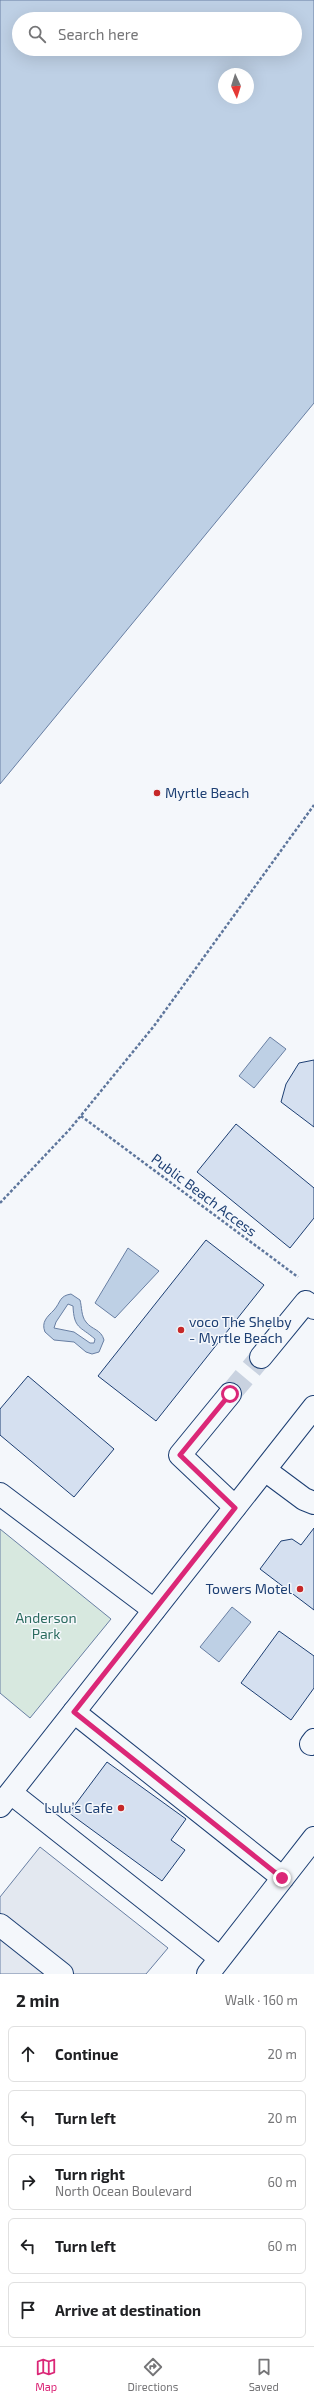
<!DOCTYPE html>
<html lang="en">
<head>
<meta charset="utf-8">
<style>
	body { margin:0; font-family:"Exo 2",sans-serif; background:#f2f2f2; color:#202124 }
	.compass { position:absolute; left:218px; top:68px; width:36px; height:36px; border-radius:50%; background:#fff; box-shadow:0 4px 16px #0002; rotate:176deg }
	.stop { position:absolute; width:12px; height:12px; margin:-9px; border:3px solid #db2777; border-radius:50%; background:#fff }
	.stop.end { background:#db2777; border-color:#fff; box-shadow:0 1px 4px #0008 }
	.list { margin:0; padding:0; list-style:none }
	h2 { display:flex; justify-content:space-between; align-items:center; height:52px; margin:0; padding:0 16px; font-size:17px }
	h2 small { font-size:13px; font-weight:400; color:#757577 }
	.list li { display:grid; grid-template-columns:26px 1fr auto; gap:12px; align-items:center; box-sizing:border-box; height:56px; margin:0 8px 8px; padding:0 8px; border:1px solid #e0e0e0; border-radius:6px }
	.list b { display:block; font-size:15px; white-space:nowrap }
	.list p { margin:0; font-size:13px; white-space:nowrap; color:#757577 }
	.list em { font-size:13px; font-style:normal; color:#757577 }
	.icon { flex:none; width:22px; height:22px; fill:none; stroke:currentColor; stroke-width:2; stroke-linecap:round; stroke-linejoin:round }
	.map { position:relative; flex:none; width:314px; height:1974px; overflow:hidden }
	.search { position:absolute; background:#fff; box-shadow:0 4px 16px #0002; left:12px; right:12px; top:12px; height:44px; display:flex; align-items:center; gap:10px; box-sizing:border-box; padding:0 14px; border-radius:22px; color:#757577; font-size:15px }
	.sheet { height:372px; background:#fff }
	nav { display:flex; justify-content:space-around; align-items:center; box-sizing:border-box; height:56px; border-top:1px solid #e0e0e0; background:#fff; font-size:11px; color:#757577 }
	nav a { display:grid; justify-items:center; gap:2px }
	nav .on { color:#db2777 }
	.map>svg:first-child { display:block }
</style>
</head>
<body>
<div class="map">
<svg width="314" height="1974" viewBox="0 0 314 1974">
	<rect width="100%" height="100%" fill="#f4f7fb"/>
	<path fill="#d7e8df" stroke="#687fa3" d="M0,1529l111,90 -81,99 -30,-25z"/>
	<path fill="#e3e8f0" stroke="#687fa3" d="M40,1847l128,101 -22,26h-146v-77z"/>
	<path fill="#bed0e5" stroke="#687fa3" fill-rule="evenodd" d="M0,0h314v403l-314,381zM19,19h276v30h-276zM224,74h24v24h-24z
		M270,1037l16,12 -32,39 -15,-12z
		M128,1248l31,23 -44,47 -20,-15z
		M71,1294l9,6c2,7 1,16 6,22 6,8 15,7 18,18l-5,12 -7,2 -6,-2 -12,-10 -20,-2 -9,-8c-4,-10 2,-15 9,-22 7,-8 5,-14 17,-16zM68,1304l5,2c1,23 7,20 22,33l-1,4h-4l-16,-11 -20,-4 2,-6z
		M232,1607l19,15 -32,40 -19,-15z"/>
	<path fill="#d5e0f0" stroke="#1d3f73" d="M314,1060v67l-33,-25 5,-18 13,-21z
		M236,1124l78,64v30l-24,30 -93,-76z
		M206,1240l58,45 -108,136 -58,-45z
		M28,1376l86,73 -40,48 -74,-62v-26z
		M314,1528v82l-54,-41 21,-28 11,-2 9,6z
		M279,1631l35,25v32l-23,32 -50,-37z
		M107,1762l79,57 -15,21 14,10 -23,31 -93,-68z"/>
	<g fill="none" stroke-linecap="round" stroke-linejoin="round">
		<path stroke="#c9d2e0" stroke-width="22" stroke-dasharray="22 11" stroke-linecap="butt" d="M230,1394l31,-37"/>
		<defs>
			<path id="minor" d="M261,1357l45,-55 8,6
				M230,1394l-50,61 55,52
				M265,1470l39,29 10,4
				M0,1494l154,116
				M74,1712l209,166
				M311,1744l3,-4
				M11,1793l209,165
				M0,1925l62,49
				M208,1974l106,-136"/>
			<path id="major" d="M0,1806l314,-399"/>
		</defs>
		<use href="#minor" stroke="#1d3f73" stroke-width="24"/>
		<use href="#major" stroke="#1d3f73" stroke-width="24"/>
		<path stroke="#5e769c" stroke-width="2.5" stroke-dasharray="3 2" stroke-linecap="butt" d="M81,1116l217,161
			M0,1203l70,-74 84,-103 160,-221"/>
		<use href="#minor" stroke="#f4f7fb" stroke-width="22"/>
		<use href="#major" stroke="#f4f7fb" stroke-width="22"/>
	</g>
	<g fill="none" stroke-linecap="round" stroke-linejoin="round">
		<path stroke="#db2777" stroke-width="5" d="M230,1394l-50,61 55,53 -161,204 208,166"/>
	</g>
	<g fill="#c62828" stroke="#f4f7fb" stroke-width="1.5">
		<circle cx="157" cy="793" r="4"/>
		<circle cx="181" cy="1330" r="4"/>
		<circle cx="300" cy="1589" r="4"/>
		<circle cx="121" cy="1808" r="4"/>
	</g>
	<g text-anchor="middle" stroke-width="3" stroke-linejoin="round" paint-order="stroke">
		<g font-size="14" fill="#1d3f73" stroke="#f4f7fb" text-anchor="start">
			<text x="165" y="798">Myrtle Beach</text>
			<text x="189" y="1327">voco The Shelby<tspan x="189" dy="16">- Myrtle Beach</tspan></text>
			<text x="292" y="1594" text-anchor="end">Towers Motel</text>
			<text x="113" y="1813" text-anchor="end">Lulu’s Cafe</text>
		</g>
		<g font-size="14" fill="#1d3f73" stroke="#f4f7fb">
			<text transform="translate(204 1195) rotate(37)" y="5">Public Beach Access</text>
		</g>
		<g font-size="14" fill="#2c6c60" stroke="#f4f7fb">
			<text x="46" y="1623">Anderson<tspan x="46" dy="16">Park</tspan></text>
		</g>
	</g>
</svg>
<svg class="compass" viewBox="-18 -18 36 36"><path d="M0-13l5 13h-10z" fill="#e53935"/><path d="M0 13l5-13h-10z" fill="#757577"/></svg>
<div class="stop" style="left:230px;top:1394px"></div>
<div class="stop end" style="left:282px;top:1878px"></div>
<div class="search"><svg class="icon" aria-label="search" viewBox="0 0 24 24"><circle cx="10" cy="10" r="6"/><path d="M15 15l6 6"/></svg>Search here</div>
</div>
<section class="sheet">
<h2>2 min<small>Walk · 160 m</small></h2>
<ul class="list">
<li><svg class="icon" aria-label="ahead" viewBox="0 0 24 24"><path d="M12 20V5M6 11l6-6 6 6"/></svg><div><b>Continue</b></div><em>20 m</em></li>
<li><svg class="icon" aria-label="left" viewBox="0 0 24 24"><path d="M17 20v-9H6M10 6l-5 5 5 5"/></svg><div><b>Turn left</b></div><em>20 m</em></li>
<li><svg class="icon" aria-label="right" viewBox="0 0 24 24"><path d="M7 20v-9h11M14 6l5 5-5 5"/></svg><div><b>Turn right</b><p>North Ocean Boulevard</p></div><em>60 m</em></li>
<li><svg class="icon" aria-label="left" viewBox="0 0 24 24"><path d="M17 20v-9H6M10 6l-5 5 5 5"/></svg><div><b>Turn left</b></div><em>60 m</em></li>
<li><svg class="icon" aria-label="arrive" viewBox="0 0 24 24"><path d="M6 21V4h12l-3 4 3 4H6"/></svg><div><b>Arrive at destination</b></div></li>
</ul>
</section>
<nav>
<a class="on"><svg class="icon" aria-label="map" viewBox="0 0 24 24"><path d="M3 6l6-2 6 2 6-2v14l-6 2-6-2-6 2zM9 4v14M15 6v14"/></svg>Map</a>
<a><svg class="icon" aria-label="directions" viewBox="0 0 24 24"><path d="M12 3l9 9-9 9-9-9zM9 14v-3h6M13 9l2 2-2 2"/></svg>Directions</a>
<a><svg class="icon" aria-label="saved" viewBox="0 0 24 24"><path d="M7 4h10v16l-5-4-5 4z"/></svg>Saved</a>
</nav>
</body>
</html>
